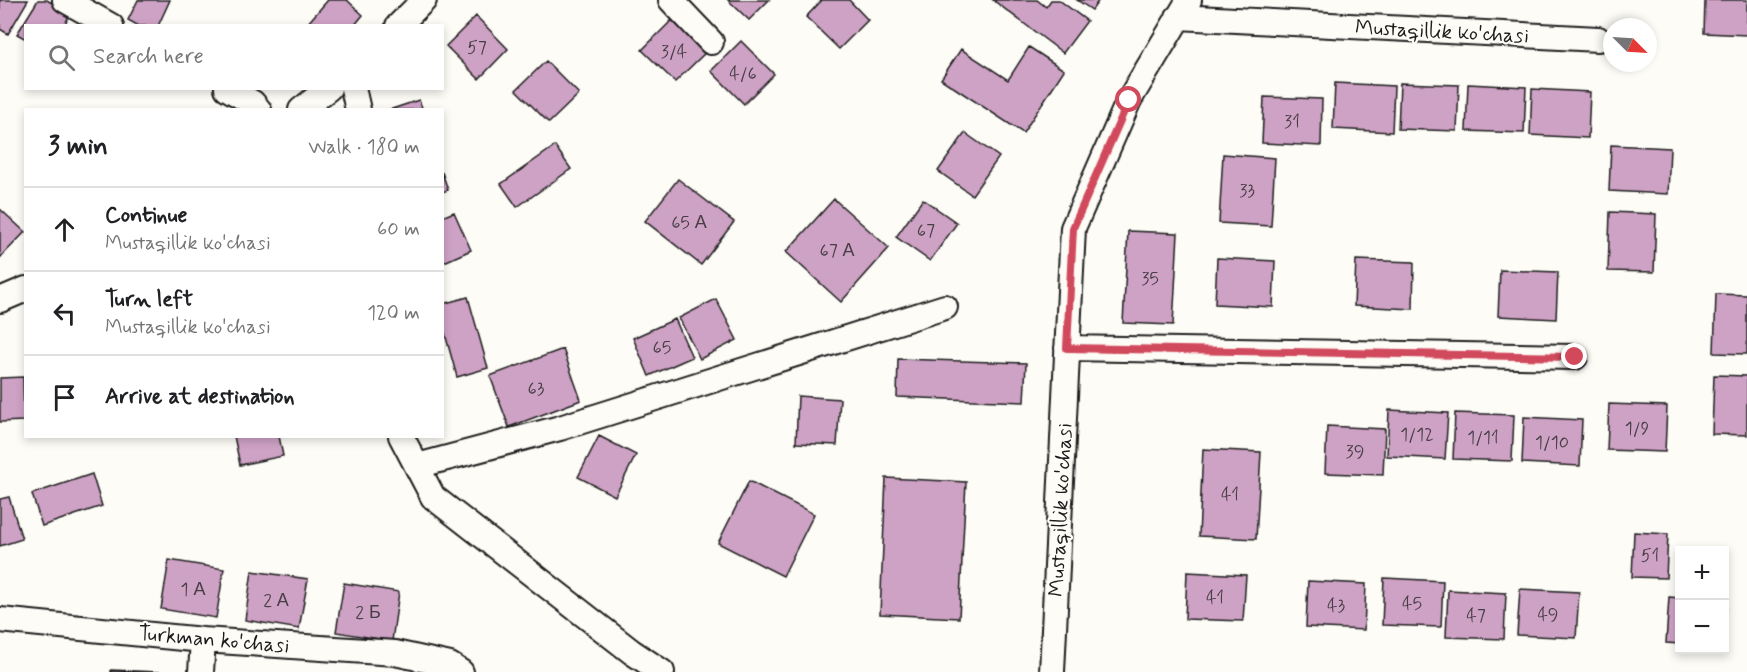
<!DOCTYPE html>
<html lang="en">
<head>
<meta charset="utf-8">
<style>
	body { margin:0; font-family:Mynerve,sans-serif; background:#f2f2f2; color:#202124 }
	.controls { position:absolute; right:18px; bottom:18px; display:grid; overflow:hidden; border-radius:0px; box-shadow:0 3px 9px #0003 }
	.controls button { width:54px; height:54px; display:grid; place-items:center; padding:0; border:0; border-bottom:2px solid #e0e0e0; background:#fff; color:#202124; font:30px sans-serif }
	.compass { position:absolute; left:1603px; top:18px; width:54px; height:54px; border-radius:50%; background:#fff; box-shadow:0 3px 9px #0003; rotate:114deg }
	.stop { position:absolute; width:18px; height:18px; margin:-14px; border:4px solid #d1495b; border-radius:50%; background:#fff }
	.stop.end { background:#d1495b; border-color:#fff; box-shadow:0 2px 6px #0008 }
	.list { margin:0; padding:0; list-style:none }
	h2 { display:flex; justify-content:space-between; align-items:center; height:78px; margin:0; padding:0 24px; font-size:26px }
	h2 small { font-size:20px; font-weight:400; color:#757577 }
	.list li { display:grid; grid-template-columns:39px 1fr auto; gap:18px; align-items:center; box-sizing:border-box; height:84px; padding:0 24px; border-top:2px solid #e0e0e0 }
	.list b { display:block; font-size:22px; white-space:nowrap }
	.list p { margin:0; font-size:20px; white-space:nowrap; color:#757577 }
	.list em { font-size:20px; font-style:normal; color:#757577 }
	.icon { flex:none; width:33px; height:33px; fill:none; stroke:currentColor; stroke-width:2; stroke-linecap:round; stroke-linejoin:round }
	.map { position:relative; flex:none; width:1747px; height:672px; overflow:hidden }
	.search { position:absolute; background:#fff; box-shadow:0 3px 9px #0003; left:24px; top:24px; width:420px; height:66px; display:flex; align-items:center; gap:15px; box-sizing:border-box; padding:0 21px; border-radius:0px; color:#757577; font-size:22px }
	.panel { position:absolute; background:#fff; box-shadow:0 3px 9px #0003; left:24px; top:108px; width:420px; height:330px; border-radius:0px }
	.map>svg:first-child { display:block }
</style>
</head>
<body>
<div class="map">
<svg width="1747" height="672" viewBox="0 0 1747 672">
	<rect width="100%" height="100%" fill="#fdfcf7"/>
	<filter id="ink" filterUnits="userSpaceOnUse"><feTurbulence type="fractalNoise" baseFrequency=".0167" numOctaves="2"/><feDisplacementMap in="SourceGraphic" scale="12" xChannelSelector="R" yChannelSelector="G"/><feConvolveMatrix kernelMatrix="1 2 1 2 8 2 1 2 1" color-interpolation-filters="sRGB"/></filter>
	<g filter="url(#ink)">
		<path fill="#cea2c5" stroke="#1c1c1c" stroke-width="1.5" d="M0,0h28l-20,34 -8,-5z
			M38,0h9l23,14 -6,12h-38v13l-9,-5z
			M138,0h32l-12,26h-19l-11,-6z
			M328,0h19l16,15 -9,11h-45l-2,-2z
			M728,0h41l-20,20z
			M822,0h27l19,20 -29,29 -33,-32z
			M993,0h44l9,7 5,-7h8l28,21 -24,32z
			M1077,0h22l-7,10z
			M1705,0h42v35l-43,-2z
			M476,16l32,33 -29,30 -33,-33z
			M672,20l33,33 -30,29 -33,-32z
			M741,41l33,33 -30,30 -33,-33z
			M1029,47l35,23 -41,63 -82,-54 20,-30 47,31z
			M546,61l33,33 -30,29 -33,-33z
			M1335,83l59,3 -2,46 -59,-3z
			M1400,83l59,2 -2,46 -59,-2z
			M1468,84l58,3 -2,46 -58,-2z
			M1532,89l58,3 -2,46 -58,-3z
			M1264,97l58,2 -1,47 -59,-3z
			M419,100l4,10h-34z
			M965,133l34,24 -27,38 -34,-24z
			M1611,145l59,3 -2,46 -59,-3z
			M555,146l16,23 -54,38 -16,-23z
			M1223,154l52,4 -4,68 -52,-3z
			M442,172l6,18 -6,2z
			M678,179l56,43 -33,43 -56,-44z
			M834,199l55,49 -48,54 -55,-50z
			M923,199l34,24 -27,38 -34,-24z
			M0,209l25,23 -25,26z
			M454,212l17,38 -29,13v-46z
			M1610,212l46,2 -2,58 -46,-1z
			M1128,231l50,2 -5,92 -50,-2z
			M1217,258l58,3 -2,46 -58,-3z
			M1356,260l58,2 -1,47 -59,-3z
			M1500,270l58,2 -2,47 -58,-3z
			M1716,294l31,1v59l-33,-1z
			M468,297l20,71 -31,9 -15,-54v-19z
			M716,299l21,41 -37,19 -21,-41z
			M675,319l17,38 -43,19 -16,-38z
			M563,349l18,51 -72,27 -19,-51z
			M898,359l128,4 -2,39 -127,-5z
			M1714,375l33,1v59l-35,-1z
			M23,377l1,44 -24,1v-44z
			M798,396l42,3 -3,46 -41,-2z
			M1609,404l58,2 -2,46 -58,-2z
			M1389,410l59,3 -3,46 -58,-3z
			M1455,413l59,2 -2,46 -59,-2z
			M1524,417l58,3 -2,46 -58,-3z
			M1327,426l58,3 -2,46 -58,-2z
			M234,436h45l4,20 -43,9z
			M599,436l37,19 -21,41 -37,-19z
			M1203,449l58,3 -5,87 -57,-3z
			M92,474l10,32 -60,20 -10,-32z
			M886,478l80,4 -7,136 -79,-4z
			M749,481l65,33 -31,62 -65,-33z
			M9,497l13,42 -22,7v-47z
			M1634,532l34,2 -2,44 -34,-1z
			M169,560l55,9 -8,49 -55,-9z
			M252,571l56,8 -9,50 -54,-9z
			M1187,572l59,3 -3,46 -58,-2z
			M1384,578l59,3 -2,46 -59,-2z
			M1308,581l58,3 -2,46 -58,-3z
			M344,583l55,9 -7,49 -56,-9z
			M1520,589l59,3 -3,46 -59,-3z
			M1448,590l58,3 -2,46 -58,-2z
			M1669,597l11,1v46l-14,-1z
			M1724,601h3l-3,41z
			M111,670l49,2h-49z"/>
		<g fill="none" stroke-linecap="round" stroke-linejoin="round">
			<defs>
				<path id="minor" d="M65,0l46,26
					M671,0l40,42
					M1178,17l420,22
					M398,26l26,-26
					M227,88l26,15 6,7
					M353,88l5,22
					M301,110l28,-22
					M0,300l26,-11
					M1067,348l508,9
					M401,436l32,61 199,155 30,20
					M417,466l143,-38 385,-121
					M0,620l203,20 192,13 55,12 11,7
					M201,672l2,-32
					M1052,672l21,-444 56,-128 60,-100"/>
			</defs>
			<use href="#minor" stroke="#1c1c1c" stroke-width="28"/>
			<use href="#minor" stroke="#fdfcf7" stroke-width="24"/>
		</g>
	</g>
	<g fill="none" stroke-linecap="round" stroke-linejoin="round" filter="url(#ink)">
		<path stroke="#d1495b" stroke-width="8" d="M1129,100l-56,128 -6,120 508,9"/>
	</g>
	<g text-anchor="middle" stroke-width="4.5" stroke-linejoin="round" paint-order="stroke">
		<g font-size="18" fill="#483e46">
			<text x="477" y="53">57</text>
			<text x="674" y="57">3/4</text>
			<text x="743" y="79">4/6</text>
			<text x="1292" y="127">31</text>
			<text x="1247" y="196">33</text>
			<text x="689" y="228">65 А</text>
			<text x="926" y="236">67</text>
			<text x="837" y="256">67 А</text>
			<text x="1150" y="284">35</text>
			<text x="662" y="353">65</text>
			<text x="536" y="394">63</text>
			<text x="1637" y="434">1/9</text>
			<text x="1417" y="440">1/12</text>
			<text x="1483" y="443">1/11</text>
			<text x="1552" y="448">1/10</text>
			<text x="1355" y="457">39</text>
			<text x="1230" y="500">41</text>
			<text x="1650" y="561">51</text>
			<text x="193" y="595">1 А</text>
			<text x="1215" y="603">41</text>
			<text x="276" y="606">2 А</text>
			<text x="1412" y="609">45</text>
			<text x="1336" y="611">43</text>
			<text x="368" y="618">2 Б</text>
			<text x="1548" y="620">49</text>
			<text x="1476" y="621">47</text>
		</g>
		<g font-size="21" fill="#1c1c1c" stroke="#fdfcf7">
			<text transform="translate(1442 31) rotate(3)" y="7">Mustaqillik ko'chasi</text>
			<text transform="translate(1060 510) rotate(-87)" y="7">Mustaqillik ko'chasi</text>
			<text transform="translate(214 639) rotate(5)" y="7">Turkman ko'chasi</text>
		</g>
	</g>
</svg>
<div class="controls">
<button>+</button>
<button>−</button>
</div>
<svg class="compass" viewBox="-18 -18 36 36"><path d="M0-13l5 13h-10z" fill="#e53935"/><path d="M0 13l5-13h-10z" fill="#757577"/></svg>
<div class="stop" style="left:1129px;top:100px"></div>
<div class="stop end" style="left:1575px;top:357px"></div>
<div class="search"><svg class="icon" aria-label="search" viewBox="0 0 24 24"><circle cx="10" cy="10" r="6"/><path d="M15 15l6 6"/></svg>Search here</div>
<section class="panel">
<h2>3 min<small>Walk · 180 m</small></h2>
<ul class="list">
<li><svg class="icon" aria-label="ahead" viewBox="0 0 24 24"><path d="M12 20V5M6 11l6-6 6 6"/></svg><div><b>Continue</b><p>Mustaqillik ko'chasi</p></div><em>60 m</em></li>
<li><svg class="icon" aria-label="left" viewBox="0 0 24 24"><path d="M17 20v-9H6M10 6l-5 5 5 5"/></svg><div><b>Turn left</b><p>Mustaqillik ko'chasi</p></div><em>120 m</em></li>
<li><svg class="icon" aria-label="arrive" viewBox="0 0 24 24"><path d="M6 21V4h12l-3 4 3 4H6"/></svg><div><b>Arrive at destination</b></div></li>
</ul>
</section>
</div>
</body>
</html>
